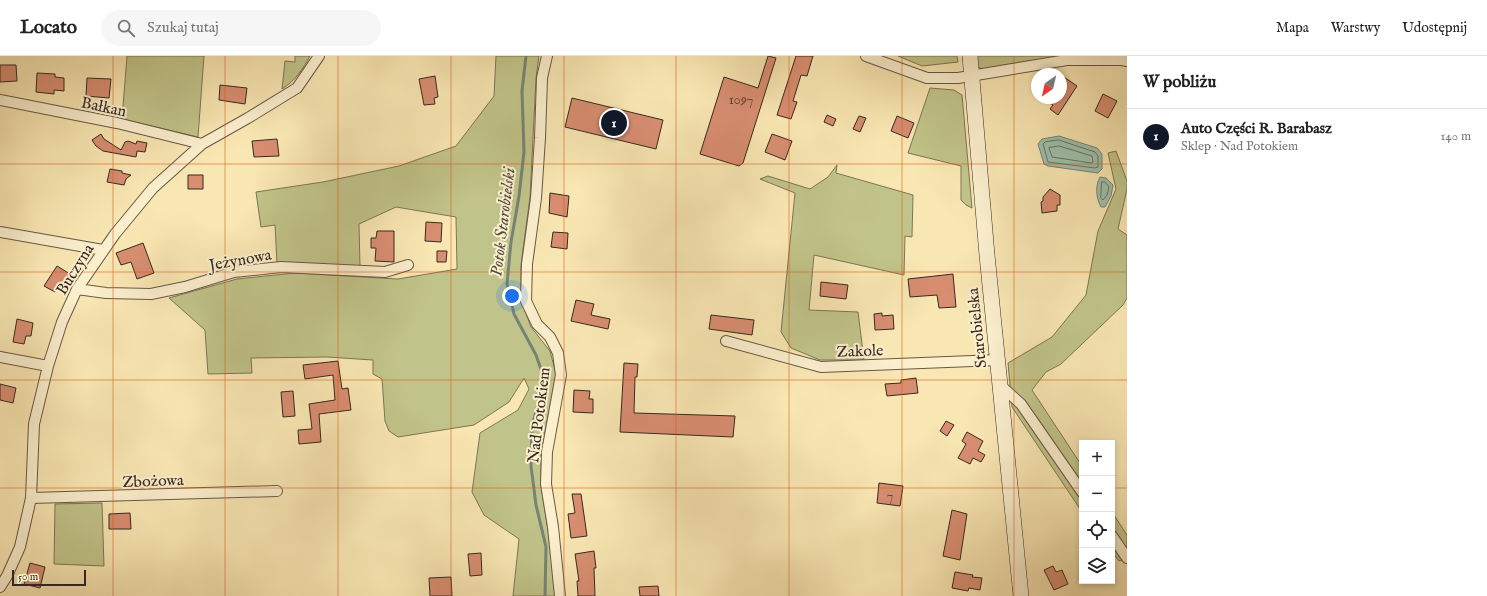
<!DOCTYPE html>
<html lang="pl">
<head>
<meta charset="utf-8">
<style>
	body { margin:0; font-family:"IM FELL English",serif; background:#f6f6f6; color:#222 }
	.controls { position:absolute; right:12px; bottom:12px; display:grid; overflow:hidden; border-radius:0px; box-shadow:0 2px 6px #0003 }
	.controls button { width:36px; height:36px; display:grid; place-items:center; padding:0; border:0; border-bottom:1px solid #e0e0e0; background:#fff; color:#222; font:20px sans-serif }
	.compass { position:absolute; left:1031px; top:12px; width:36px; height:36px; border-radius:50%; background:#fff; box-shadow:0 2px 6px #0003; rotate:214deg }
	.scale { position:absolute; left:12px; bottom:10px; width:74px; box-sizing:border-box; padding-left:4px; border:2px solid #37291f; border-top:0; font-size:11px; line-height:14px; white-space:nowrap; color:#37291f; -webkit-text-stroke:3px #fbefce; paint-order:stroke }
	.you { position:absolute; left:512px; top:240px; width:14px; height:14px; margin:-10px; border:3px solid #fff; border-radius:50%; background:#1a73e8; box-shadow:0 0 0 6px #1a73e833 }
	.badge { display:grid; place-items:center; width:26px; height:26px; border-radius:50%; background:#111827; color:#fff; font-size:13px; font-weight:700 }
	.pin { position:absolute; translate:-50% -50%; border:2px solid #fff; box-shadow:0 1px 4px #0006 }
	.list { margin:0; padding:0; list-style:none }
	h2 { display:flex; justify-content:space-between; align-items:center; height:52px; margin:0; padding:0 16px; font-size:17px }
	h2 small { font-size:13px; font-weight:400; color:#767676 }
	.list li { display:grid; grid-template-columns:26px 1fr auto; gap:12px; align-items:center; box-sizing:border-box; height:56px; padding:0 16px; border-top:1px solid #e0e0e0 }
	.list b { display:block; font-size:15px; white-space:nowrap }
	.list p { margin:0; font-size:13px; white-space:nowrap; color:#767676 }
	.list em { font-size:13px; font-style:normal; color:#767676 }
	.icon { flex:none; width:22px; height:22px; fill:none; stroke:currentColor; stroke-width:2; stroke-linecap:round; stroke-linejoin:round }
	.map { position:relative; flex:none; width:1127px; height:540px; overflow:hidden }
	header { display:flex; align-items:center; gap:24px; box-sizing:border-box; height:56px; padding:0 20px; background:#fff; border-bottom:1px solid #e0e0e0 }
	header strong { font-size:19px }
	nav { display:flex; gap:22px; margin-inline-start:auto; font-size:14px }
	.search { width:280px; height:36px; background:#f6f6f6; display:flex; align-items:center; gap:10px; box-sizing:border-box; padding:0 14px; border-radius:22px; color:#767676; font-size:15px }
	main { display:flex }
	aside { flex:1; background:#fff }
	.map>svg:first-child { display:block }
</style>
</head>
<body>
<header>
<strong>Locato</strong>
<div class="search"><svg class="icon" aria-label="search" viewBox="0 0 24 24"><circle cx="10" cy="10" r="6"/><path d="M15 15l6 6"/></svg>Szukaj tutaj</div>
<nav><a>Mapa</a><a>Warstwy</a><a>Udostępnij</a></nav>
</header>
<main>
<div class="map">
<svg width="1127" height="540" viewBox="0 0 1127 540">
	<rect width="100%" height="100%" fill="#f9e7b3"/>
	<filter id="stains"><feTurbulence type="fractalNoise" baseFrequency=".005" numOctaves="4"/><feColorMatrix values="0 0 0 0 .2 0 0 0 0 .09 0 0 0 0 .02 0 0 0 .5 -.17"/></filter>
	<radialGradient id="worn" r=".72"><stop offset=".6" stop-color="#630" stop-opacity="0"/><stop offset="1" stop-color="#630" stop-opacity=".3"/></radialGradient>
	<path fill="#c1c48a" stroke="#7c7654" d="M127,0h77l-6,81 -76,-18z
		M295,0h15c-8,14 -14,24 -28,33l3,-28 10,1z
		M496,0h43l-3,22 -6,119 -9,68v35l10,27 19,24 6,23 -15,78v34l7,44 8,66h-43l6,-57 -35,-24 -12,-23 8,-59 38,-23 11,-21 -5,-11 -15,24 -35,23 -76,12 -9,-6 -4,-10 -3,-42 -9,-5v-14l-47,-3 -75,1 1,15 -44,1 -3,-44 -36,-32 68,-19 58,-6 103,6 59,-10 -1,-52 -60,-10 -37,17 1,43 -83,-4 -2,-38 -14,2 -5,-35 67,-10 76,-16 57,-20 38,-50z
		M898,0h59l1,6 -36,4z
		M976,0h120l-29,4 -85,9 -5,-3z
		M930,32l24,2 8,5 10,113 -6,-3 -5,-5v-34l-53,-13z
		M1116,95l11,30v8l-9,40 9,6v63l-4,7 -62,59 -15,8 -14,18 50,76v46l-70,-105 -4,-44 44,-26 34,-42 12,-64 18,-42 -8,-36z
		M837,109l-1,8 77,22 -1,42 -7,-1 -1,39 -90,-20 -5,55 49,2 6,48h-44l-29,-12 -10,-16 14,-139 -35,-14 8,-3 42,13 18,-12z
		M102,447l2,63 -50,-2 1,-60z
		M1112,456l15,23v24l-8,2 -7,-9z"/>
	<path fill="#9ec0ac" stroke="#758474" d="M1059,80l38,12 5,6v15l-4,4 -50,-7 -4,-2 -6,-20 4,-5z
		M1100,121l6,1 7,7 -2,11 -6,11h-4c-5,-9 -6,-21 -1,-30z"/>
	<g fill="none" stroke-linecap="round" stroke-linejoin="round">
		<path stroke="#6a7466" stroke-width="1" d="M1059,84l36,12 3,4v11l-3,1 -47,-6 -5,-18 2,-2z
			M1059,90l33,10 1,6 -2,1 -39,-6 -3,-9z
			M1102,126h3l4,5 -2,8 -4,5 -2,-2z"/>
		<path stroke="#758474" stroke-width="3" d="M526,0l-4,35 2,61 -5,44 -8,46 -4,42 7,30 22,41 8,23 -3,16 -9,32 -1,40 5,39 10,42 -1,49"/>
	</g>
	<path fill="#d88e71" stroke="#37291f" d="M768,0l8,2 -33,105 -4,3 -39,-12 24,-77 34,11z
		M796,0h17l-6,20 -6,-1 -8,26 4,1 -6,17 -14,-4z
		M0,9h16l1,16 -17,1z
		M37,17l18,1v3l9,1v13l-10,-1v4l-18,-2z
		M1061,19l16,11 -19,29 -8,-6 3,-4 -3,-2 3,-5h8z
		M435,20l3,21 -4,1 1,6 -11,1 -5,-26z
		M87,22l24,1 -2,19 -23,-2z
		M220,29l27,3 -2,16 -26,-4z
		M1103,38l14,7 -9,17 -13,-7z
		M572,42l91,22 -7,29 -91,-22z
		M827,59l9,4 -3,7 -9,-4z
		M859,60l7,2 -6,14 -7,-3z
		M897,60l17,7 -6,15 -17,-7z
		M101,78l3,5 17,11 4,-8 3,-1 8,3 1,-3 10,2 -2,9 -8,-1 -1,6 -33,-6 -7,-5 -4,-6z
		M772,78l20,7 -7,19 -20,-8z
		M277,83l2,17 -25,1 -2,-16z
		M110,113l12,2v2l9,2 -5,4 -2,6 -17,-3z
		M188,119h15v14h-15z
		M1050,133l10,6v10h-3v6l-15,2 -1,-11 2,-1v-4z
		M550,137l19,3 -2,21 -18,-4z
		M426,166l16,1 -1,19 -16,-1z
		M377,175h17v31l-19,-1 1,-13h-5v-10h5z
		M553,176l15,1 -1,16 -16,-2z
		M143,187l11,30 -17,6 -6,-17 -10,3 -5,-12z
		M437,195h10l-1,11h-9z
		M57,210l13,8 -8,12 -3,-1 -4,7 -11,-6z
		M953,218l3,33 -17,1 -2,-13 -27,2 -2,-18z
		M821,226l27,3 -2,14 -26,-3z
		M576,244l18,4 -3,11 19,4 -2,10 -37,-8z
		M882,257v3l11,-1 1,14 -19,1 -1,-16z
		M711,259l43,5 -2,15 -43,-6z
		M17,263l16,4 -2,13h-5l-2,8 -11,-2z
		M338,305l4,28 6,-1 3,22 -32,4 2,28 -22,2 -1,-14 14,-1 -3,-25 26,-4 -2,-25 -28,4 -2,-14z
		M624,307l14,1 -1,13h-2l-1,36 101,3 -2,21 -113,-5z
		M916,322l2,15 -31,3 -2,-12 16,-1v-3z
		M0,328l16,4 -3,15 -13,-3z
		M574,334l16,1 -1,8h4v14l-20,-1z
		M293,335l2,25 -12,1 -2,-25z
		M946,365l8,4 -7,11 -7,-5z
		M967,376l16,9 -5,10 7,4 -4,7 -8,-4 -3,6 -12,-6 8,-14 -4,-3z
		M879,427l24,3 -3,20 -23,-3z
		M572,438h9l6,42 -16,2 -3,-24 7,-1z
		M952,454l15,4 -7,46 -17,-4z
		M130,457l1,16h-22v-15z
		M594,495l2,17h-2l1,28h-17l-1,-15h2l-4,-27z
		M481,497l1,22 -12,1 -2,-22z
		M30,507l15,4 -5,21 -16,-4z
		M1053,510l3,6 6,-2 6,14 -14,6 -10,-20z
		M955,516l18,3 -1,2 10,1 -2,12 -11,-2 -1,3 -16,-3z
		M451,521l1,19h-22l-1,-18z
		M658,530l1,10h-19l-1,-9z"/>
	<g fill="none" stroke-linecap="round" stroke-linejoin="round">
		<defs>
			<path id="street" d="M547,0l-5,22 -2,60 -4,60 -9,66 -1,37 11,23 13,13 8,16 3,22 -14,77 -1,32 7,43 7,69
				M866,0l61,22h31l109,-18h55l5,1
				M0,44l117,23 85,21
				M0,176l103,18
				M77,233l29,4 45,1 34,-7 49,-15 47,-5 104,5 23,-7
				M726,285l95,26 177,-7
				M0,301l48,9
				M1000,329l21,19 61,88
				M31,442l246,-7
				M1112,480l15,22
				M0,531l7,-11 13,-29 11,-49 3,-74 14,-58 14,-44 15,-33 38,-55 38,-46 49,-44 46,-26 49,-30 22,-32"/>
			<path id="secondary" d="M970,0l17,199 34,341"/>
		</defs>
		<use href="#street" stroke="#685844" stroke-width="12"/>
		<use href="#secondary" stroke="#37291f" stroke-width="16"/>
		<use href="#street" stroke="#fbefce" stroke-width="10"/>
		<use href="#secondary" stroke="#fbefce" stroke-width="15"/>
	</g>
	<path fill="none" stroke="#df570d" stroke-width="1" stroke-opacity="0.55" d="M113,0v540M225,0v540M338,0v540M451,0v540M564,0v540M676,0v540M789,0v540M902,0v540M1014,0v540M0,108h1127M0,216h1127M0,324h1127M0,432h1082M1112,432h15"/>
	<g text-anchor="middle" stroke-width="4" stroke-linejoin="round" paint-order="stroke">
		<g font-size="14" fill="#5f4234">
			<text x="741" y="48">1097</text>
			<text x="890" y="444">7</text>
		</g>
		<g font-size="16" fill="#37291f" stroke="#fbefce">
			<text transform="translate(104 50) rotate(12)" y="6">Bałkan</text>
			<text transform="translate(240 203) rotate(-10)" y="6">Jeżynowa</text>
			<text transform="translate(74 213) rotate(-58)" y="6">Buczyna</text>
			<text transform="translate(976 272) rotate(-96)" y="6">Starobielska</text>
			<text transform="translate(860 294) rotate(-2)" y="6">Zakole</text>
			<text transform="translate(538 359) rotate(-83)" y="6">Nad Potokiem</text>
			<text transform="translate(153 424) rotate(-2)" y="6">Zbożowa</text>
		</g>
		<g font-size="17" font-style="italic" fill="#514f42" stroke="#fbefce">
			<text transform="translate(502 166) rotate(-83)" y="6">Potok Starobielski</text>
		</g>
	</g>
	<rect width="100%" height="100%" filter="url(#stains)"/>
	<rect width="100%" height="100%" fill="url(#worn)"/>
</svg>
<div class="controls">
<button>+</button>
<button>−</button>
<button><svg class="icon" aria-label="locate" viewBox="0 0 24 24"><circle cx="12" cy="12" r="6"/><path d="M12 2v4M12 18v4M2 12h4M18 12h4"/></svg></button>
<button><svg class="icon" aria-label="layers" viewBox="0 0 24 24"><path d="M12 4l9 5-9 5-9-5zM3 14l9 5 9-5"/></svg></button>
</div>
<svg class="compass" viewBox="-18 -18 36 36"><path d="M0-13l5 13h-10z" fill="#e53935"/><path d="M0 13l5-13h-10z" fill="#767676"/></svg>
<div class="scale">50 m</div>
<div class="you"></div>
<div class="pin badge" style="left:614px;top:67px">1</div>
</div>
<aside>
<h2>W pobliżu<small></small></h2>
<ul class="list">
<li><span class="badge">1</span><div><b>Auto Części R. Barabasz</b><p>Sklep · Nad Potokiem</p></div><em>140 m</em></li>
</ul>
</aside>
</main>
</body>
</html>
